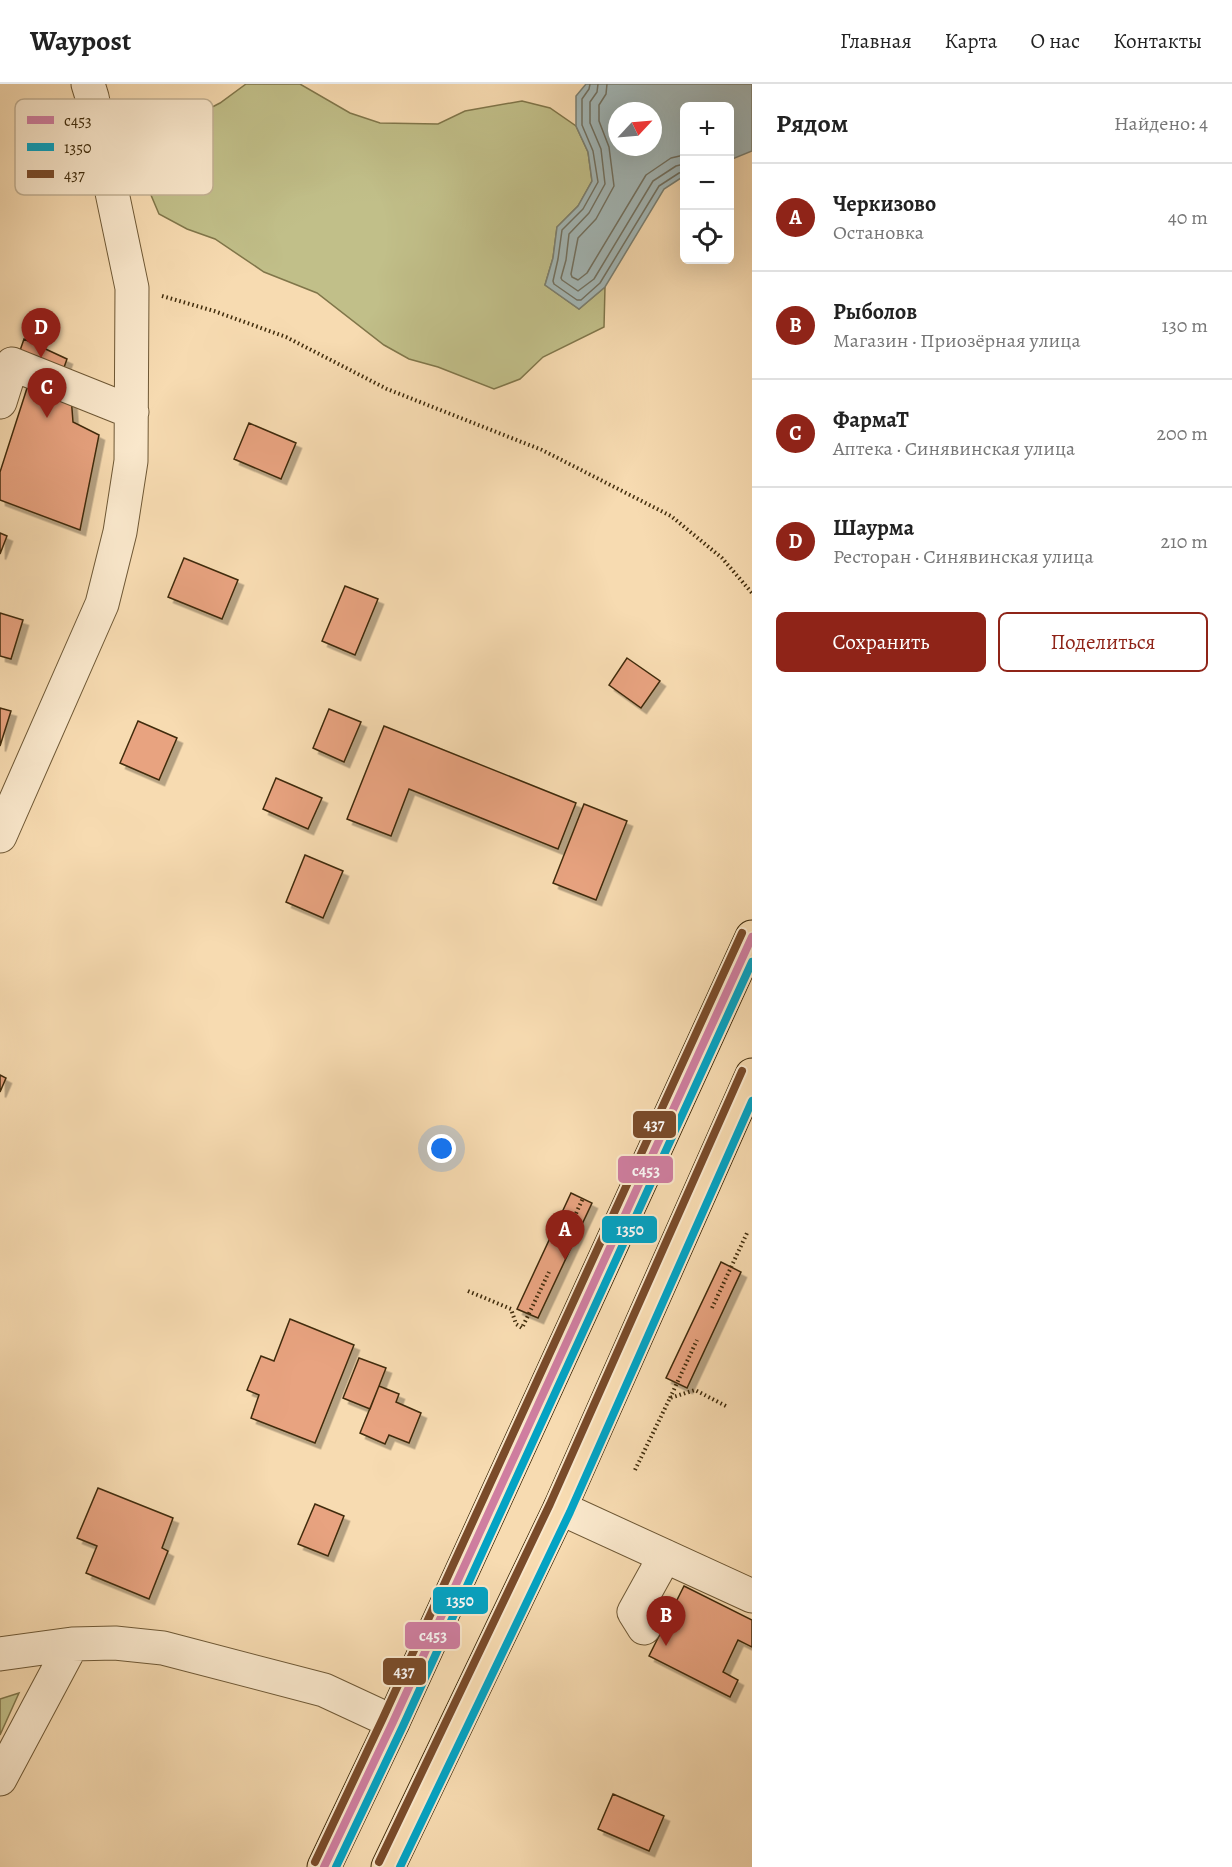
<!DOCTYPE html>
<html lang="ru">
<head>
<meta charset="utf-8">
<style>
	body { margin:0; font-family:Alegreya,serif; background:#f6f6f6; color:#222 }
	.controls { position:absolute; right:18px; top:18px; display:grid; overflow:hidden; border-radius:9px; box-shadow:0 6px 24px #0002 }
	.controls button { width:54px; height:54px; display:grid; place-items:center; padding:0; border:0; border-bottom:2px solid #e0e0e0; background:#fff; color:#222; font:30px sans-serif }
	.compass { position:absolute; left:608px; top:18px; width:54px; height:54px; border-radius:50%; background:#fff; box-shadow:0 6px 24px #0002; rotate:64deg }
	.you { position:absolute; left:442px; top:1065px; width:21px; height:21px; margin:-15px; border:4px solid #fff; border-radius:50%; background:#1a73e8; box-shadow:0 0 0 9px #1a73e833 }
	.badge { display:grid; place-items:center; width:39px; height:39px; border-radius:50%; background:#8f2418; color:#fff; font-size:20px; font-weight:700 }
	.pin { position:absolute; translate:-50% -50px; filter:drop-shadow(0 2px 3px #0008) }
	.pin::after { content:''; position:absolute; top:32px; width:21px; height:18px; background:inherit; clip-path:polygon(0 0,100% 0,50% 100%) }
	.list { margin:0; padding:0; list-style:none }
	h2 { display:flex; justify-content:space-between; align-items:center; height:78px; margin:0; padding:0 24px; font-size:26px }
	h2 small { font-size:20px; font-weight:400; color:#767676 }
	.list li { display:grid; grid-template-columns:39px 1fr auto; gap:18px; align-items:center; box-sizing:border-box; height:108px; padding:0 24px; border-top:2px solid #e0e0e0 }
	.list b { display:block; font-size:22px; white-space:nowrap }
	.list p { margin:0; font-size:20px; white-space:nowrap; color:#767676 }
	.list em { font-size:20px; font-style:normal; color:#767676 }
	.actions { display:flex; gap:12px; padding:18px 24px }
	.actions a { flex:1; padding:14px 0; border:2px solid #8f2418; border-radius:9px; text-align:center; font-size:21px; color:#8f2418 }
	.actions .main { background:#8f2418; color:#fff }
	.icon { flex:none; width:33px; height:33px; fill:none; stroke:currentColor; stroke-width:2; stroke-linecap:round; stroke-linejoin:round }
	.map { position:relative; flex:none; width:752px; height:1783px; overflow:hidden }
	header { display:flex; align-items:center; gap:36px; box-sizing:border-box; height:84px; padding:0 30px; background:#fff; border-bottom:2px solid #e0e0e0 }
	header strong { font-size:28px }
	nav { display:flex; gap:33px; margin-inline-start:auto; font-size:21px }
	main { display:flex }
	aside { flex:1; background:#fff }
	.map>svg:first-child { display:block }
</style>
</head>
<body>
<header>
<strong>Waypost</strong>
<nav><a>Главная</a><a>Карта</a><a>О нас</a><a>Контакты</a></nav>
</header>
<main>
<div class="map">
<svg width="752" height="1783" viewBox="0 0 752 1783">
	<defs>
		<filter id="shadow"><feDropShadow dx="5.5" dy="5.5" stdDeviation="0" flood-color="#0004"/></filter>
	</defs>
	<rect width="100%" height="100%" fill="#f7dbb1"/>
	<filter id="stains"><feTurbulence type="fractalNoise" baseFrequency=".00333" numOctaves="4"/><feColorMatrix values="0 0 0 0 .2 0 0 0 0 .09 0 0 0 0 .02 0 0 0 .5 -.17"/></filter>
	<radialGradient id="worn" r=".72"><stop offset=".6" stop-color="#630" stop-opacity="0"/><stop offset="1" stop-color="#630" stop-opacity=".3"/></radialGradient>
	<path fill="#c1bf89" stroke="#80764a" stroke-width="1.5" d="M246,0h54l50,29 30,10 58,1 27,-13 57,-10 28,7 26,18 12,26 4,29 -14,25 -21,21 -4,31 -8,27 34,24 26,-22 -1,40 -61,30 -23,22 -26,10 -56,-22 -29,-8 -25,-14 -67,-52 -53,-21 -49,-33 -28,-10 -28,-15 -11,-26 -6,-28 5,-28 19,-20 29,4 25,-13z
		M19,1609l-19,42v-36z"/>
	<path fill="#a3b8b8" stroke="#7b8073" stroke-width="1.5" fill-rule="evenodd" d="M586,0h166v67l-22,9v-54h-46v70l-20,13 -59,98 -26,22 -34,-24 8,-27 4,-31 21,-21 14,-25 -4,-29 -12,-26v-30zM617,27h36v36h-36z"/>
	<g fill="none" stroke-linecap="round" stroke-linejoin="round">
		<path stroke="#727262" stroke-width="1.5" d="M590,0l-1,5 -7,10v26l11,26 5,31 -15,27 -21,21 -4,29 -5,22 1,3 23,16h4l19,-17 59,-97 20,-13 5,-1
			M598,0l-1,8 -7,10v21l11,26 4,35 -16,29 -20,21 -3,26 -5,18 1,2 16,11 16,-12 59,-98 23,-15 8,-2
			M607,0l-1,10 -7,11v16l10,26 5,39 -18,33 -18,19 -7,36 1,3 6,3 9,-7 59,-98 25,-17 13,-3"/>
	</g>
	<path fill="#e8a380" stroke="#402c0c" stroke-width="1.5" filter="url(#shadow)" d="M24,255l43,20 -6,17 -44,-17z
		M29,298l42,14 2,26 26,13 -19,95 -80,-30v-28z
		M249,339l47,20 -15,36 -47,-20z
		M0,449l7,3 -7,18z
		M184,474l54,22 -16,39 -54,-22z
		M345,502l33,13 -23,56 -33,-14z
		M0,529l23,7 -12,39 -11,-3z
		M627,574l33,23 -19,27 -32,-23z
		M0,624l11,3 -11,35z
		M329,625l32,13 -17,40 -31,-14z
		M138,637l39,17 -18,42 -39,-17z
		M384,642l192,77 -18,46 -149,-60 -18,47 -44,-17z
		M276,694l46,20 -14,31 -45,-20z
		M584,720l43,17 -31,79 -43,-17z
		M305,771l38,16 -20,47 -37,-16z
		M0,991l6,3 -6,14z
		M571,1109l21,10 -54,115 -21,-9z
		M721,1178l20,10 -54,116 -21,-10z
		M290,1235l64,26 -39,98 -64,-25 8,-23 -12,-5 14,-34 13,5z
		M359,1274l27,10 -16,41 -27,-11z
		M379,1302l20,8 -3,8 25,11 -12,30 -20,-8 -4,9 -25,-11z
		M98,1404l75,30 -11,30 6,3 -19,48 -63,-26 11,-27 -20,-8z
		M315,1420l29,12 -16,40 -30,-12z
		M684,1502l68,34v27l-14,-7 -15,32 15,8 -8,17 -81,-41z
		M613,1710l51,22 -15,35 -51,-22z"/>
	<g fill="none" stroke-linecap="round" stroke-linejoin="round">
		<defs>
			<path id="minor" d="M0,318l12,-38 120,48
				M0,752l102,-232 18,-72 11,-71 1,-173 -40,-191 -4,-13
				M560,1424l192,88
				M644,1544l-10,-16 31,-56
				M0,1570l72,-10 43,-1 48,5 161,42 69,32
				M0,1695l72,-135"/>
			<path id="highway" d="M324,1783l69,-145 359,-785
				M388,1783l172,-359 192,-433"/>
		</defs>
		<use href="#minor" stroke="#6e5835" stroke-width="35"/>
		<use href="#highway" stroke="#402c0c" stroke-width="35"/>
		<path stroke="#402c0c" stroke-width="4" stroke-dasharray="1.5 3" stroke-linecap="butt" d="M162,212l52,15 72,26 101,52 155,61 129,66 51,42 30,35
			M565,1154l18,-40
			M468,1207l43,18 5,15 6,4 27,-56
			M712,1224l35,-75
			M670,1314l27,-58
			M635,1386l35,-72 25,-8 31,16"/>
		<use href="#minor" stroke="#fae8cc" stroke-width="33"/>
		<use href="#highway" stroke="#f7dbb1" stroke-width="33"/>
		<defs>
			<path id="bus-1" d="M324,1783l69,-145 359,-785"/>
			<path id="bus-2" d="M336,1783l67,-141 349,-764
				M400,1783l170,-355 182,-411"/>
			<path id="bus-3" d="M315,1778l68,-144 359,-785
				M379,1778l171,-358 192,-433"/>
		</defs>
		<use href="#bus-1" stroke="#fae8cc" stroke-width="12"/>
		<use href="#bus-2" stroke="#fae8cc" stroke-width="12"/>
		<use href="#bus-3" stroke="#fae8cc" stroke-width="12"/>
		<use href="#bus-1" stroke="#cf7ea0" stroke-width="8"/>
		<use href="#bus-2" stroke="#03a3c4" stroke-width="8"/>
		<use href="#bus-3" stroke="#7a4b2a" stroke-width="8"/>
	</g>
	<rect x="15" y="15" width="198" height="96" rx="9" fill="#fae8cc" stroke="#c2b092" stroke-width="1.5"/>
	<rect x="27" y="32" width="27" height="8" fill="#cf7ea0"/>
	<rect x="27" y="59" width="27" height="8" fill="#03a3c4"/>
	<rect x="27" y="86" width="27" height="8" fill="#7a4b2a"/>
	<g font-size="16" fill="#402c0c">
		<text x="64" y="42">с453</text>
		<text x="64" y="69">1350</text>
		<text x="64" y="96">437</text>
	</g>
	<g stroke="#fae8cc" stroke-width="2">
		<rect x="632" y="1026" width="45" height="29" rx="6" fill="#7a4b2a"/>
		<rect x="617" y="1071" width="57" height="29" rx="6" fill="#cf7ea0"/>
		<rect x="601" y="1131" width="57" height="29" rx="6" fill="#03a3c4"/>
		<rect x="432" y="1502" width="57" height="29" rx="6" fill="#03a3c4"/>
		<rect x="404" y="1537" width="57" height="29" rx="6" fill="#cf7ea0"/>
		<rect x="382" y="1573" width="45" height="29" rx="6" fill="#7a4b2a"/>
	</g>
	<g font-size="16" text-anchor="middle" font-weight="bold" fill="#fff">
		<text x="654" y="1046">437</text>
		<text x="646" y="1092">с453</text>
		<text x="630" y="1151">1350</text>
		<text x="460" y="1522">1350</text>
		<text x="433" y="1557">с453</text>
		<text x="404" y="1593">437</text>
	</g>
	<rect width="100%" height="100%" filter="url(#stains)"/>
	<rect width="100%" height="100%" fill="url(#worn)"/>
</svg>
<div class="controls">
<button>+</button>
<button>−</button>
<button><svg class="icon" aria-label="locate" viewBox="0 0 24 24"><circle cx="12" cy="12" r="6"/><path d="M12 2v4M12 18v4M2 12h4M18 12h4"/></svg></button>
</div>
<svg class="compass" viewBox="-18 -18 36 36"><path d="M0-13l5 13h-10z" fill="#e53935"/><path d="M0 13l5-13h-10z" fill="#767676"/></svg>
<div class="you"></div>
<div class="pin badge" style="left:565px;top:1176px">A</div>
<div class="pin badge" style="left:666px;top:1562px">B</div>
<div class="pin badge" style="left:47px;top:334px">C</div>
<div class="pin badge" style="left:41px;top:274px">D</div>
</div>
<aside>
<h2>Рядом<small>Найдено: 4</small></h2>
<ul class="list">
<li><span class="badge">A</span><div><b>Черкизово</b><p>Остановка</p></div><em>40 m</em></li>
<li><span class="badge">B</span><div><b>Рыболов</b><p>Магазин · Приозёрная улица</p></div><em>130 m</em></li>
<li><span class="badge">C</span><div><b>ФармаТ</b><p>Аптека · Синявинская улица</p></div><em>200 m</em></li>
<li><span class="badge">D</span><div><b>Шаурма</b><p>Ресторан · Синявинская улица</p></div><em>210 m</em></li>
</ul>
<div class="actions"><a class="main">Сохранить</a><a>Поделиться</a></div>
</aside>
</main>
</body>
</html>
